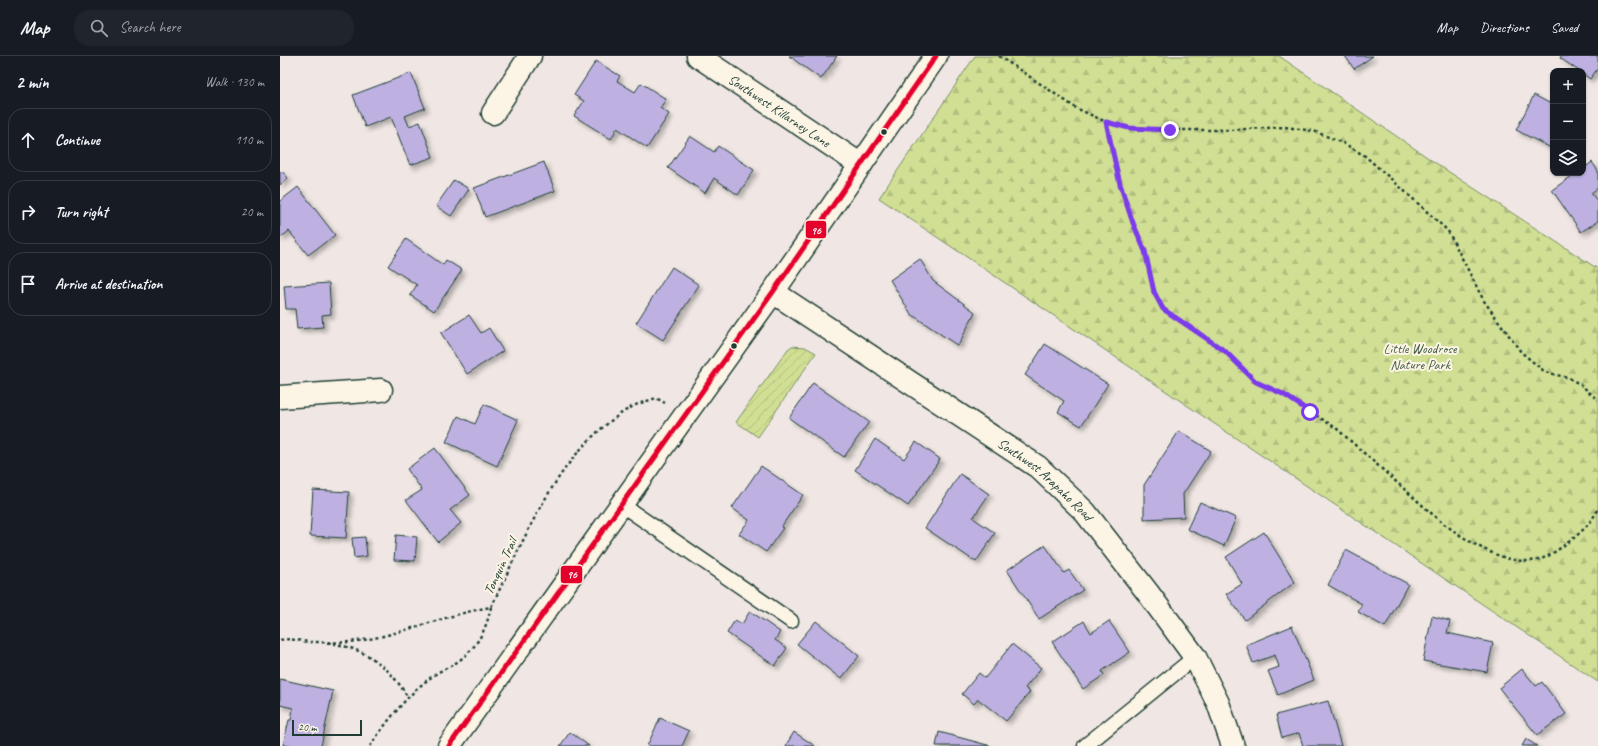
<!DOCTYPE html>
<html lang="en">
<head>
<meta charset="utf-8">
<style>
	body { margin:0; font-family:Caveat,sans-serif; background:#20242c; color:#f1f3f6 }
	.controls { position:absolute; right:12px; top:12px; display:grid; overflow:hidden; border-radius:8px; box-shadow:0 1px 3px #0004 }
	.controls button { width:36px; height:36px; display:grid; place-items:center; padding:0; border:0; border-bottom:1px solid #363941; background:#171b24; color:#f1f3f6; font:20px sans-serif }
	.scale { position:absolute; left:12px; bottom:10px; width:70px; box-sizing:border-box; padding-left:4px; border:2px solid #1f3d34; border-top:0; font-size:11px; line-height:14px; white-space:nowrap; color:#1f3d34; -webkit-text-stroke:3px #fcf5e5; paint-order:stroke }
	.stop { position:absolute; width:12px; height:12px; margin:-9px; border:3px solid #7c3aed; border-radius:50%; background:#fff }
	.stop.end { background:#7c3aed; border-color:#fff; box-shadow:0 1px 4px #0008 }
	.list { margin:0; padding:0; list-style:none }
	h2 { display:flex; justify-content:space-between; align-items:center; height:52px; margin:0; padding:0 16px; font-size:17px }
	h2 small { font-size:13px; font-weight:400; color:#9ea1a6 }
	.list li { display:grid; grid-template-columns:26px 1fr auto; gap:12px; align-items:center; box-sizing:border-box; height:64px; margin:0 8px 8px; padding:0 8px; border:1px solid #363941; border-radius:16px }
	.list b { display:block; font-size:15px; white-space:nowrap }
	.list em { font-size:13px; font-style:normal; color:#9ea1a6 }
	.icon { flex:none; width:22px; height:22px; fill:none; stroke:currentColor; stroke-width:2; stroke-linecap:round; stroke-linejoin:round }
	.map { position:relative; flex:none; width:1318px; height:690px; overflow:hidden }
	header { display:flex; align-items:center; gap:24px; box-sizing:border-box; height:56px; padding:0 20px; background:#171b24; border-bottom:1px solid #363941 }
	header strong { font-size:19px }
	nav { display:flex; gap:22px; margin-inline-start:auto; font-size:14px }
	.search { width:280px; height:36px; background:#20242c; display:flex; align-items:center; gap:10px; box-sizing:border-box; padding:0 14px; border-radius:16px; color:#9ea1a6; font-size:15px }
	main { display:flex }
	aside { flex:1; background:#171b24 }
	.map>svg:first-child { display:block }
</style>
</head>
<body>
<header>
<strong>Map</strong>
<div class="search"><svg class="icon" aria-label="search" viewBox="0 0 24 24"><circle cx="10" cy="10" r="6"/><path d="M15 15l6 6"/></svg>Search here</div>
<nav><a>Map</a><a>Directions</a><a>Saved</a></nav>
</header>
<main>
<aside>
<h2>2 min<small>Walk · 130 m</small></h2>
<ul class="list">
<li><svg class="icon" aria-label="ahead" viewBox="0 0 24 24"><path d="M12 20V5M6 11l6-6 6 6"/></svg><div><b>Continue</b></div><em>110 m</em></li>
<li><svg class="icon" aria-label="right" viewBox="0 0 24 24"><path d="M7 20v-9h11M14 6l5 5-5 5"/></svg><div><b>Turn right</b></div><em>20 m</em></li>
<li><svg class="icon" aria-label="arrive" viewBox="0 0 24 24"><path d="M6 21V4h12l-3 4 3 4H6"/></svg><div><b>Arrive at destination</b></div></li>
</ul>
</aside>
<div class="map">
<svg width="1318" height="690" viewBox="0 0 1318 690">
	<defs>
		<pattern id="forest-firs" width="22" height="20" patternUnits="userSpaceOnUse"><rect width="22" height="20" fill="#d0df93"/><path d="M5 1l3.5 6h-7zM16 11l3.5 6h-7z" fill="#b2c07f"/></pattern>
		<pattern id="garden-furrows" width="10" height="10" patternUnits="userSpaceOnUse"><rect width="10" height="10" fill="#d0df93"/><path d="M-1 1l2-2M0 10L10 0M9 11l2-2" fill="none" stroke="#b2c07f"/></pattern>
		<filter id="shadow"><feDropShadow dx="3.5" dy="3.5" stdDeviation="2" flood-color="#0004"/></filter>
	</defs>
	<rect width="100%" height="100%" fill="#f0e7e4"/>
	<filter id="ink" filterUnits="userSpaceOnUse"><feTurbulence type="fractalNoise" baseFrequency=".025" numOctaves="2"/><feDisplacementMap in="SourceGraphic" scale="8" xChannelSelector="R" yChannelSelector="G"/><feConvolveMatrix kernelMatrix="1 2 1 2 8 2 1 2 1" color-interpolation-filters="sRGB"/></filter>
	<g filter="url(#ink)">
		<path fill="url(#forest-firs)" stroke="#788e64" d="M695,0h304l167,114 152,99v413l-719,-484z"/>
		<path fill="url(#garden-furrows)" stroke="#788e64" d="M512,290l13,1 11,6 -58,84 -22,-15 52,-73z"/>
		<path fill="#beb1e2" stroke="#1f3d34" filter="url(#shadow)" d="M509,0h48l-16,23z
			M1065,0h28l-19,13z
			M1281,0h37v12l-8,11 -7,-5v-3h-4l-19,-13z
			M316,5l24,15 -3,5 18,11 6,-9 25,16 -6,9 9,6 -22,34 -30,-20 -6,11 -37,-23 10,-15 -10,-6z
			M131,17l14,35 -20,8 4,10 11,-4 13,35 -23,8 -19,-48 -26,10 -12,-32z
			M1254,39l19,10v44l-37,-19z
			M410,80l24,16 4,-6 36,24 -16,25 -24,-17 -9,15 -37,-25z
			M264,106l11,29 -70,26 -11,-29z
			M1312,106l6,9v17l-7,5 7,9v19l-17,11 -29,-42 24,-17h7v-4z
			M2,115l6,7 -8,7v-12z
			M174,124l15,9 -18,27 -15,-10z
			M18,131l37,48 -27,20 -19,-24 -9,7v-37z
			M126,183l37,26 3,-5 16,10 -28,41 -24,-16 7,-10 -29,-19z
			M640,203l13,22 42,31 -17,34 -47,-32 -21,-34z
			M392,211l27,18 -36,55 -27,-17z
			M49,227l2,31 -9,1 1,12 -26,2 -2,-20h-9l-2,-23z
			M189,259l12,18 8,-5 14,23 -36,23 -26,-41z
			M765,288l63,40 -27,42 -23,-14 6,-11 -39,-26z
			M533,327l56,39 -25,35 -55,-39z
			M204,348l34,16 -21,46 -51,-24 12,-26 17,8z
			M899,375l32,20 -28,43 1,23 -40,2v-34z
			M595,383l29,20 12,-17 24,17 -32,47 -53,-36z
			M155,392l35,47 -20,15 11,13 -23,19 -32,-42 16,-10 -15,-21z
			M481,410l42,29 -22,32 2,1 -17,24 -27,-18 10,-14 -17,-12z
			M680,418l29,20 -16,24 22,15 -19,29 -51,-34z
			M33,434l36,2 -3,46 -36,-2z
			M920,446l36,16 -12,28 -37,-17z
			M984,476l31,50 -50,38 -19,-26 16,-10 -16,-27z
			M116,479l21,2 -2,24 -21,-1z
			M85,481l2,19 -13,2 -2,-20z
			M765,489l19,28 5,-3 14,20 -44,29 -32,-49z
			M1066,494l62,34 -23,43 -27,-15 4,-8 -34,-19z
			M470,555l30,21 -5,8 12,8 -12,18 -48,-33 8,-13 7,4z
			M1152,560l18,5 -3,12 46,10 -6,29 -64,-11z
			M536,565l43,35 -18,23 -44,-35z
			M804,565l7,12 18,-12 21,31 -28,19 2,4 -21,14 -31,-47z
			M1012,570l22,54 -36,15 -10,-24 11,-4 -4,-12 -22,8 -7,-18z
			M732,588l29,24 -16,20 5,4 -24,29 -28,-22 -4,5 -12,-10 17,-21 6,5z
			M1242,613l14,17 6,-4 24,32 -29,21 -38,-47z
			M0,623l53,12 -12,55h-32l-6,-1 6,-25h2l2,-12 -13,-3z
			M1048,645l13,45h-38l-4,-13 -17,5 -6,-23z
			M380,662l29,13 -7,15h-35z
			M290,676l19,14h-29z
			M514,676l21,14h-28l-1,-1z
			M659,676l52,14h-55z
			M1246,683l11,7h-15z"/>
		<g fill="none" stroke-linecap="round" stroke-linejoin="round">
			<defs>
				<path id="lane" d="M342,449l169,116
					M805,690l110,-89"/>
				<g id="street">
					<path id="s1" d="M418,0l163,109"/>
					<path d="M213,57l37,-57"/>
					<path id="s2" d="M493,236l265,175 47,45 63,81 47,64 23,46 15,43"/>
					<path d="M0,341l101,-7"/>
				</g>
				<path id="secondary" d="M169,690l324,-454 163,-236"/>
			</defs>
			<use href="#lane" stroke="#1f3d34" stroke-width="17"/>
			<use href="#street" stroke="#1f3d34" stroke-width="25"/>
			<use href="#secondary" stroke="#1f3d34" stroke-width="25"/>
			<path stroke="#1f3d34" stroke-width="2.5" stroke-dasharray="3 3" stroke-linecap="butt" d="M719,0l77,52 30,14 14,62 13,39 12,28 9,41 9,17 62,42 31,31 27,12 53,34 104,93c26,19 67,48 101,38 9,-3 18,-10 26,-16 14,-10 22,-18 31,-33
				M826,66l23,6 41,2h59l56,-3 29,4 31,13 20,12 34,30 49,45 36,70 37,51 24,20 24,6 12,7 17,15
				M0,584c12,-2 18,1 30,2 13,0 27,1 39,0 49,-5 94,-27 142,-35 36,-72 66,-156 139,-199 8,-5 18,-7 26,-10l9,5
				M47,587c37,4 63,23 81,55
				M90,690c16,-23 39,-54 63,-70 6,-5 14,-8 21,-12 22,-14 32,-33 37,-57"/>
			<use href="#lane" stroke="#fcf5e5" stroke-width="14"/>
			<use href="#street" stroke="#fcf5e5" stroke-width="22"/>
			<use href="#secondary" stroke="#fcf5e5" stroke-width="22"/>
			<defs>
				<path id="bus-1" d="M169,690l324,-454 163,-236"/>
			</defs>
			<use href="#bus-1" stroke="#fcf5e5" stroke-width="8"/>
			<use href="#bus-1" stroke="#e4002b" stroke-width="5"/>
		</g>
	</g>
	<g fill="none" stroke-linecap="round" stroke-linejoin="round" filter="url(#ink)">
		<path stroke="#7c3aed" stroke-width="5" d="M890,74l-41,-2 -23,-6 14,62 13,39 12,28 9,41 9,17 62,42 31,31 27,12 27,18"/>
	</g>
	<g fill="#1f3d34" stroke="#fcf5e5" stroke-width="1.5">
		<circle cx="604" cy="76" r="3.5"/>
		<circle cx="454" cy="290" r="3.5"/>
	</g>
	<g text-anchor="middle" stroke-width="4" stroke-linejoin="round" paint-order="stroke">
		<g font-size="14" fill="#1f3d34" stroke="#fcf5e5">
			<text dy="5" stroke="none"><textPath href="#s1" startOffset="98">Southwest Killarney Lane</textPath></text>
			<text dy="5" stroke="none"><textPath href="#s2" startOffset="331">Southwest Arapaho Road</textPath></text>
			<text transform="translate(220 510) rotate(-65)" y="5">Tonquin Trail</text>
		</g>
		<g font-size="14" fill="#425d47" stroke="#fcf5e5">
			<text x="1140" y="297">Little Woodrose<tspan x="1140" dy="16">Nature Park</tspan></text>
		</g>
	</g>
	<g stroke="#fcf5e5" stroke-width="1.5">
		<rect x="525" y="164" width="22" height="19" rx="4" fill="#e4002b"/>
		<rect x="280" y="509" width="23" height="19" rx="4" fill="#e4002b"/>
	</g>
	<g font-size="11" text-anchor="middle" font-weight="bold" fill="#fff">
		<text x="536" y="178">96</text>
		<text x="292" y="522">96</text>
	</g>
</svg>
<div class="controls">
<button>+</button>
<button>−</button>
<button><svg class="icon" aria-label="layers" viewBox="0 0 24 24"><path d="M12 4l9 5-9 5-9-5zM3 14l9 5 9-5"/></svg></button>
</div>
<div class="scale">20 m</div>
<div class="stop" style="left:1030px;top:356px"></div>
<div class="stop end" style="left:890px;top:74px"></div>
</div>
</main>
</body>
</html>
